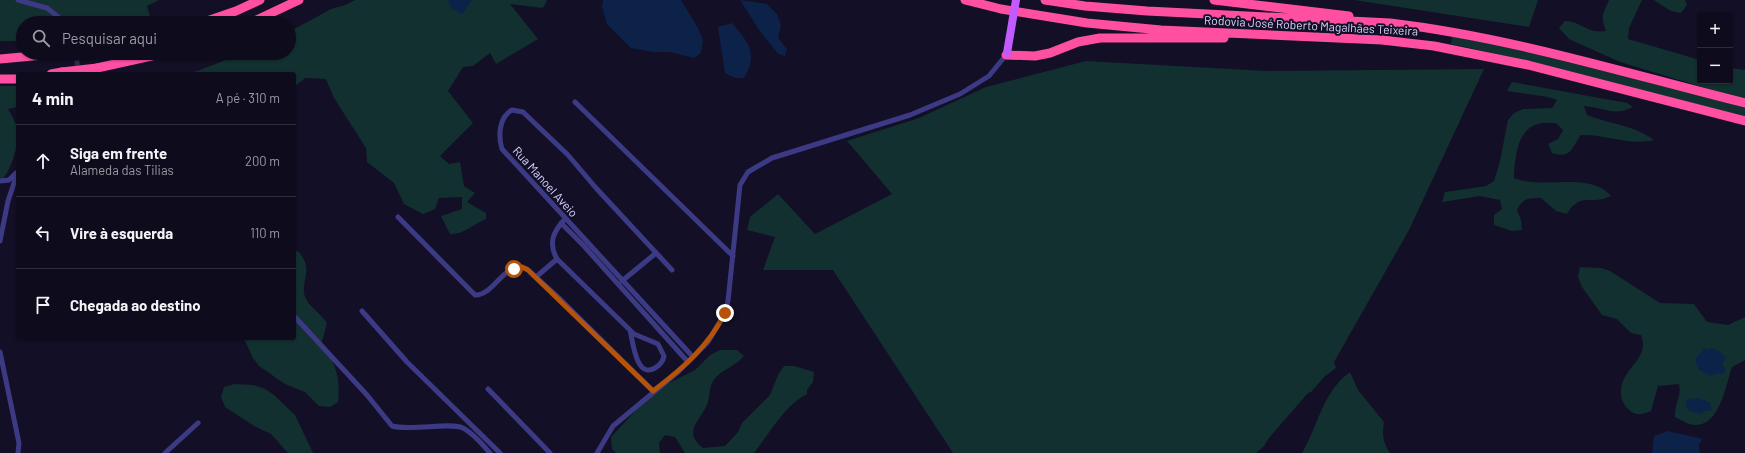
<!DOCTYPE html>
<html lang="pt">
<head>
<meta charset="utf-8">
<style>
	body { margin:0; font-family:Barlow,sans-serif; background:#171425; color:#f1f3f6 }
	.controls { position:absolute; right:12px; top:12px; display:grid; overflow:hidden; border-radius:4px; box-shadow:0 1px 3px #0004 }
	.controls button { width:36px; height:36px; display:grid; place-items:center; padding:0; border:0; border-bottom:1px solid #2e2b3b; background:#0e0b1c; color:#f1f3f6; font:20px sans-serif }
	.stop { position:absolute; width:12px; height:12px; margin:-9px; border:3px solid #b45309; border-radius:50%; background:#fff }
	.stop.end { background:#b45309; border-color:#fff; box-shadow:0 1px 4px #0008 }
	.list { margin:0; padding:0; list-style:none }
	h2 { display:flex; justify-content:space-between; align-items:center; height:52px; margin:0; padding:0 16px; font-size:17px }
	h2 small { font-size:13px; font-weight:400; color:#9b9ba3 }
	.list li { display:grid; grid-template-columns:26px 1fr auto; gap:12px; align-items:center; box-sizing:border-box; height:72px; padding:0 16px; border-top:1px solid #2e2b3b }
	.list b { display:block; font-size:15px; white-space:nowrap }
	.list p { margin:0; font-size:13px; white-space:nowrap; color:#9b9ba3 }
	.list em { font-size:13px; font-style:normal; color:#9b9ba3 }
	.icon { flex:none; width:22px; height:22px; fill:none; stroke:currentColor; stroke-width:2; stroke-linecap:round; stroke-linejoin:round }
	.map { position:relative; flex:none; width:1745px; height:453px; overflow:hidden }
	.search { position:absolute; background:#0e0b1c; box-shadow:0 1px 3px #0004; left:16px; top:16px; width:280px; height:44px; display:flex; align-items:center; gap:10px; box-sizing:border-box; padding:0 14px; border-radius:22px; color:#9b9ba3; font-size:15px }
	.panel { position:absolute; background:#0e0b1c; box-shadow:0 1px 3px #0004; left:16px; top:72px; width:280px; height:268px; border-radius:4px }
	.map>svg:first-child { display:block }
</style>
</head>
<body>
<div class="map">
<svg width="1745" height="453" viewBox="0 0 1745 453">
	<rect width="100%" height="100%" fill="#130f26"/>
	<path fill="#12302f" d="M0,0h159l-12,6 5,17h-129v18h-23z
		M355,0h192l-4,8 -33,-4 28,35 -42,25 -6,-11 -17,13 -10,1 -15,24 25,32 -33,33 9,8 11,-2 4,24 11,7 -8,9 19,11v6c-12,5 -23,16 -36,15l-9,-18 21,-7v-12l-23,1 -4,11 -12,5 -19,-10 -10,-21 -27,-21 -1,-14 -32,-50 -8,-19 -21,-1 -11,9v-13h-112l15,-3 47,-18h45v-21l42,-23 14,-4z
		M1354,0h184l-9,27z
		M1609,0h33l-13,28 -1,11 72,21v21h30v-13l15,2v30l-125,-38 -51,-23 -10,-11 6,-7c18,1 22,13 41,10 -6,-15 -3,-17 3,-31z
		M1654,0h31l2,5 -6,8 -10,-2z
		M1452,36l80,16 213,55v10l-234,-60 -60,-13z
		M1086,61l181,10 217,-2 -75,161 -75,132 2,6 -12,9 -13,15 -3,1 -39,45 -5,8 -8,7h-303l-120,-183h-70l12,-33 -28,-7 3,-13 28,-23 37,40 77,-40 -45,-53 72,-23 67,-31z
		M1512,82l115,21 6,4c-19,10 -30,0 -49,-1l3,9c22,9 47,10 67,25 -25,6 -48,-6 -73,-5 -10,13 -9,24 -29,18l-4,-9 10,-5 5,-9 -7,-7c-6,0 -13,-1 -18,1 -22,6 -23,36 -24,54 28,12 76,-7 97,18 -20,10 -31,-5 -44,18l-11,-3 -15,-13c-13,0 -18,0 -24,12l4,10 1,10 -10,1 -18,-6v-10l8,-6 -2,-9 -20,-4 -38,6 3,-10 41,-6 8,-5 6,-20 8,-41 6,-7 9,-4 29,-1 5,-8 -9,-3 -41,-6z
		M0,86h18v21l-10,2c4,7 9,15 10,23 1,11 -8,44 -18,49z
		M298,251c18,20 0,31 8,48 3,7 15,15 21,24l-5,19c13,21 19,35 16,60l-8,5 -11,-1 -14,-14 -20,-8 -26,-18 -6,-8 -8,-17 -4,-3h53v-86z
		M1580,267l21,1 9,3 50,32 34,1 13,18 21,3 17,-8v43l-13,7c-7,20 -13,65 -43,57 -5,-2 -10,-5 -14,-7 -1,-14 7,-20 4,-33l-21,2 -7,25c-9,4 -16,5 -23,-2 -5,-5 -7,-10 -7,-17 0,-21 21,-29 22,-47 0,-3 -1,-7 -2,-10l-10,-2 -14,-14 -15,-4 -20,-28 -4,-10z
		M720,350h17l7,6c-9,11 -24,14 -31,25 -4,6 -3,15 -5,21 -6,18 -27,29 -5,46l22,-2 13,-14 4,-9 28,-28 8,-20 6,-9h10l20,6 -1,10 -6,8v4c-22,11 -38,40 -53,59h-69l-10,-16 -10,-2 -6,8 1,10h-44l-4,-4 -1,-12 27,-29 21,-20 36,-18 15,-15z
		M1350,372l8,18 26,32c-2,12 -1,21 6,31h-88c17,-29 20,-60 48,-81z
		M234,384l20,1 11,4 9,6 21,20 18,38h-25l-17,-19 -17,-8 -29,-19 -4,-10 3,-10z"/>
	<path fill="#0c2248" d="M448,0h24l-10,14 -10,-5z
		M603,0h78l17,28 5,12 -2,13 -7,5 -24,-6h-17l-22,-4 -24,-24 -5,-17z
		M740,0l27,4 10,10 4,11 -3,13 9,11 -2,7 -7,-2 -19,-24z
		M732,23c16,19 27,30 12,55h-9l-10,-5 -7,-46z
		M1704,348l5,2 3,-2 8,4 6,5 -4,6 4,7 -3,4 -5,-1 -7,3 -12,-6 -4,-10z
		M1698,398l11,4 3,8 -7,1 -5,3 -11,-3 -3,-5 1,-7z
		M1668,431l35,8 -4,5 1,9h-48l2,-17z"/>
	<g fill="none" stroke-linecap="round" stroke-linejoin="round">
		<path stroke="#312d47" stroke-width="5" stroke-dasharray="5 2.5" stroke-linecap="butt" d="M76,53l2,19"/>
		<path stroke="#3d3a85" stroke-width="5" d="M18,0l29,8 19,15
			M575,102l158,154
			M0,181l9,-1 7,-7
			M398,217l77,78c19,1 30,-36 52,-26l30,27 96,95
			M565,219c-12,13 -17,24 -8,40l77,75 24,10 6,12c-1,6 -4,9 -9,12 -19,11 -22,-26 -25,-38
			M561,223l22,22 105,117
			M0,241l8,-40 10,-30
			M672,270l-76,-82 -28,-33 -45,-43 -11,-2c-13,7 -14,26 -10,39l191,208
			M536,277l21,-18
			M622,281l34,-28
			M362,311l45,51 93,91
			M294,316l73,79 25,31c18,5 60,-4 71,2 10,5 19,16 27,25
			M0,352l19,91 -1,10
			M488,389l62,64
			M165,453l33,-30
			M597,453l16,-27 65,-54 30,-30 17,-29 3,-12 12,-116 8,-13 24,-14 138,-43 50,-21 29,-18 17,-21"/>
		<path stroke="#ff4fa3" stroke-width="9" d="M965,0l36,9 86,14 74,7 221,10 52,6 94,19 217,56
			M1045,0l40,6 62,5 243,12c120,14 238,51 355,80
			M1214,0l135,16
			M201,23l35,-12 24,-11
			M250,23l49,-23
			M1006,55l29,1 15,-3 28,-11 22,-4h124
			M0,59l65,-6
			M97,68l68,-15
			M51,74l11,-2
			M0,79h18"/>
		<path stroke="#c25bff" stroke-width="8" d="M1007,53l9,-53"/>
		<path stroke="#ff4fa3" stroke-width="9" d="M62,72l35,-4"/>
	</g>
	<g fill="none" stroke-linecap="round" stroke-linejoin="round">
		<path stroke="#b45309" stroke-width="5" d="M514,269l8,-2 6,3 125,121c30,-23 55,-44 72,-78"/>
	</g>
	<g text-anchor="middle" stroke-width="4" stroke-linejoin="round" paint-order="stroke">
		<g font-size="12" fill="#d9d4ff" stroke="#130f26">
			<text transform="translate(1311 26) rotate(3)" y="4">Rodovia José Roberto Magalhães Teixeira</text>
			<text transform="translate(545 182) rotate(48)" y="4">Rua Manoel Aveio</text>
		</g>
	</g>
</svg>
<div class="controls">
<button>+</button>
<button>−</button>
</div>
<div class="stop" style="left:514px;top:269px"></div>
<div class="stop end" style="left:725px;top:313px"></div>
<div class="search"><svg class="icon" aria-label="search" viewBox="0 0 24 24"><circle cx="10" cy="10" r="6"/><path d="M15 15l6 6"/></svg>Pesquisar aqui</div>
<section class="panel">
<h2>4 min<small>A pé · 310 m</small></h2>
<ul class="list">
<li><svg class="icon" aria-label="ahead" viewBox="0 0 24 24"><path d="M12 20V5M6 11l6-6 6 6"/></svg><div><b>Siga em frente</b><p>Alameda das Tilias</p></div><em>200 m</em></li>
<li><svg class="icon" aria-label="left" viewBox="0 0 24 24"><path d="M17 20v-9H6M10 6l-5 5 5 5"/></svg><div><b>Vire à esquerda</b></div><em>110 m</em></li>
<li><svg class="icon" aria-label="arrive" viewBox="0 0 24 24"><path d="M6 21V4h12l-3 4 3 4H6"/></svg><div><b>Chegada ao destino</b></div></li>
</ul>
</section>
</div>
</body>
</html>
